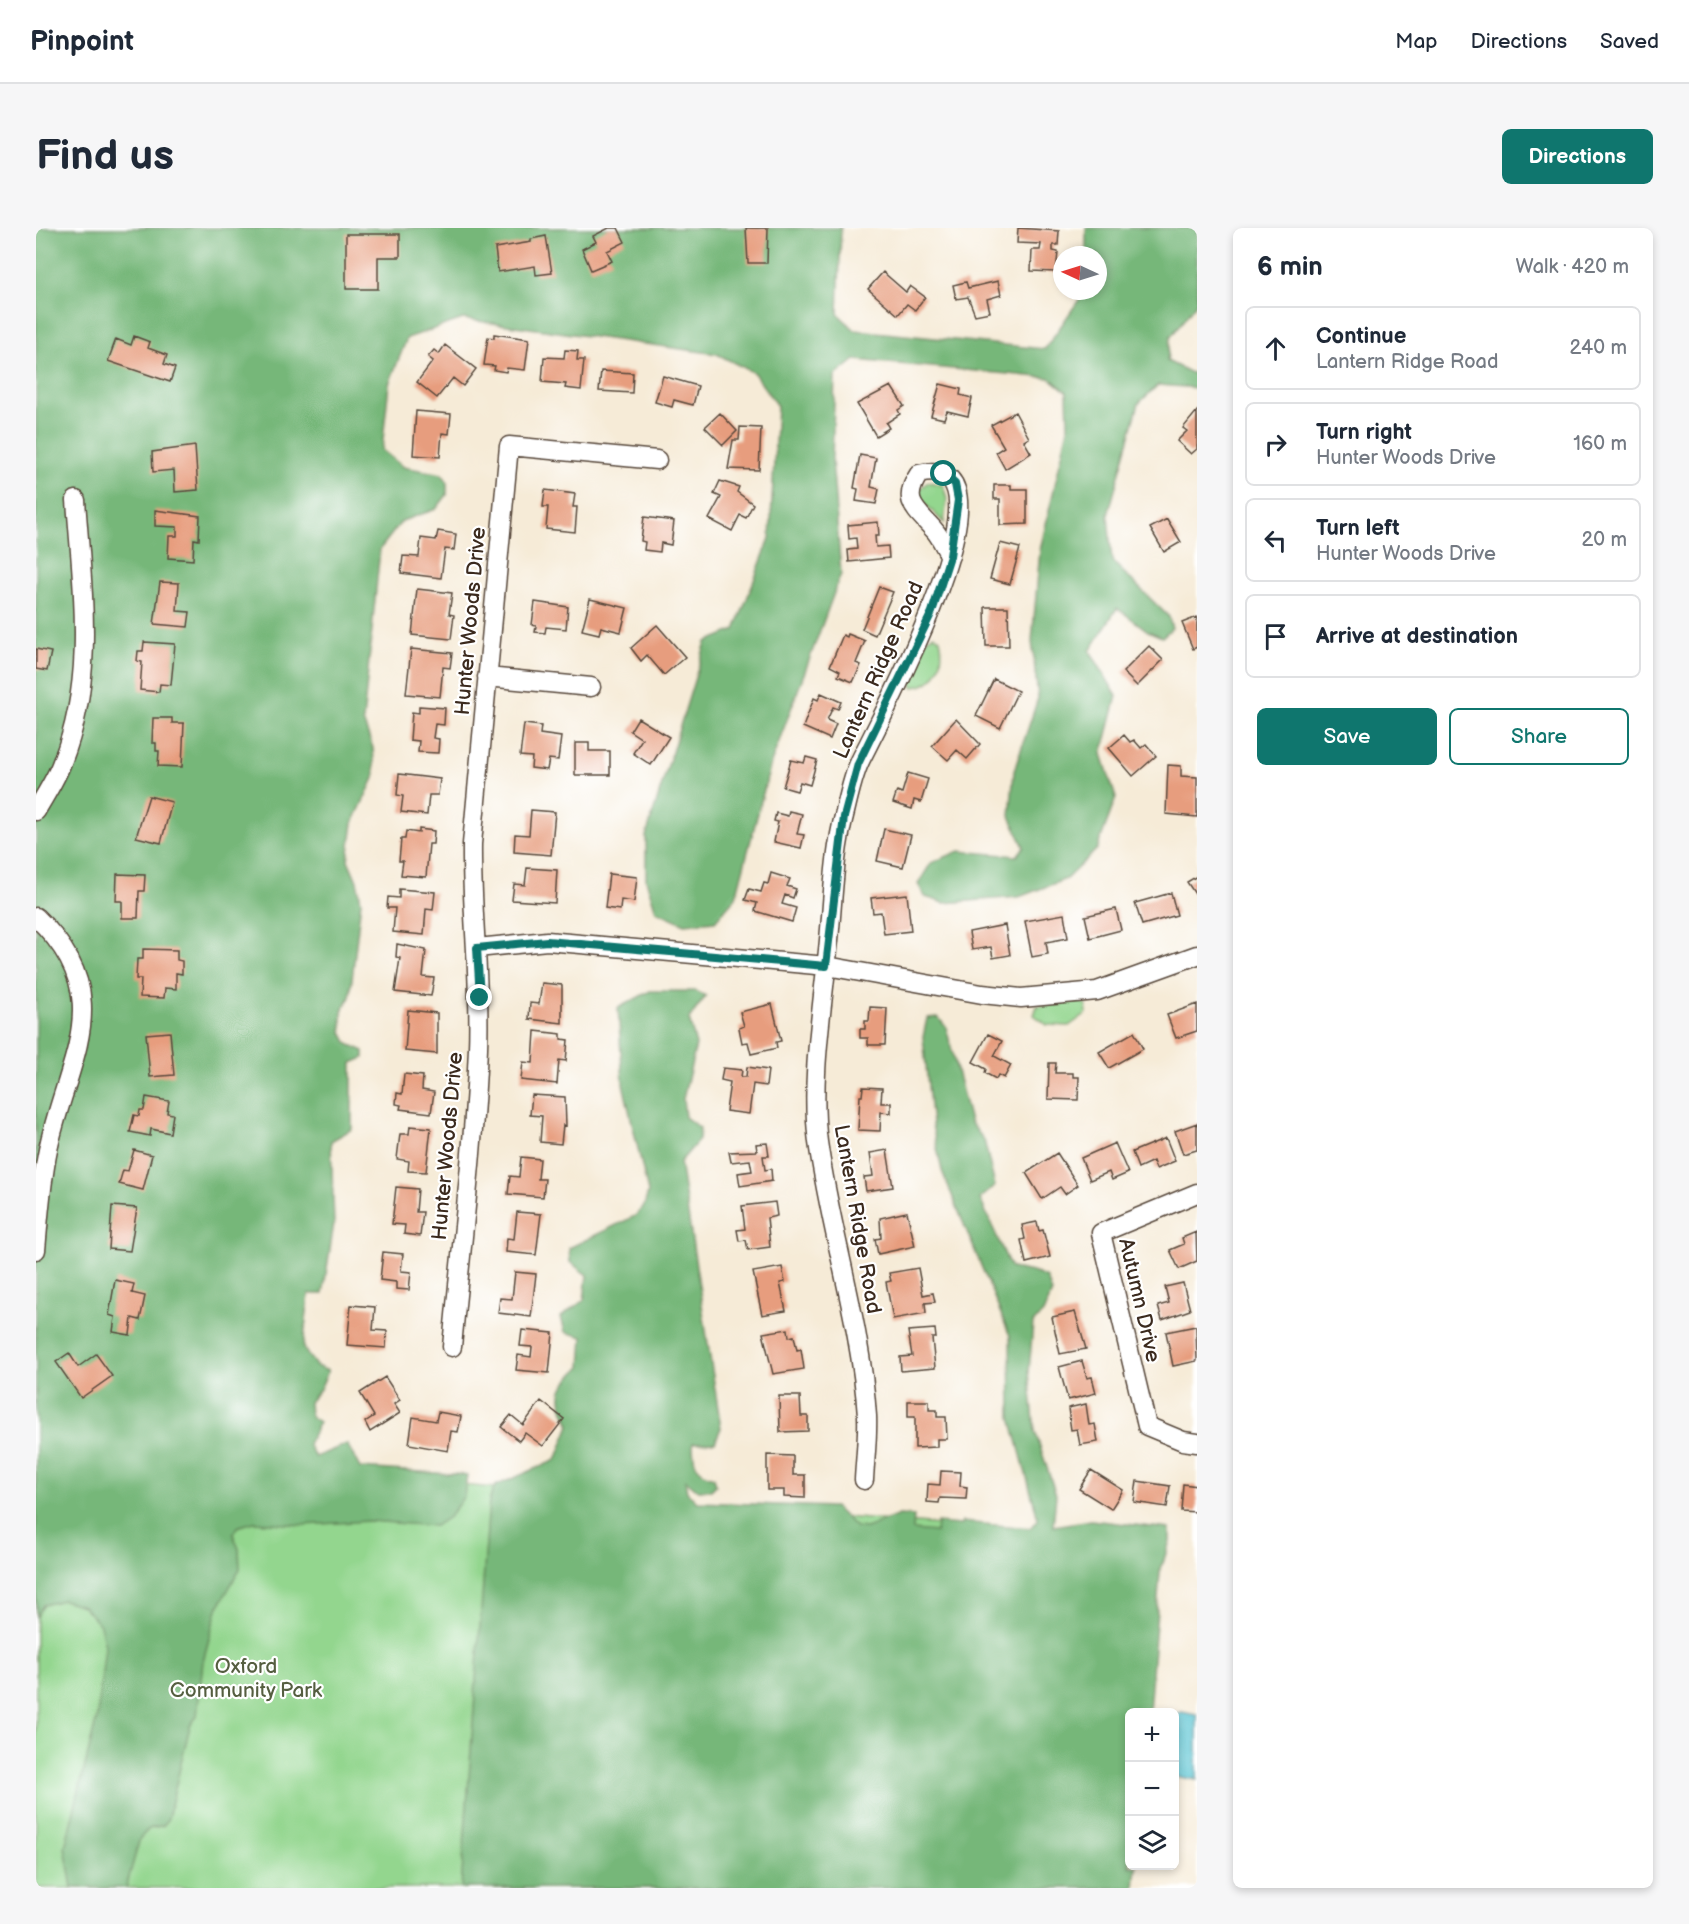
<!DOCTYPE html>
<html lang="en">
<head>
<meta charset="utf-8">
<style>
	body { margin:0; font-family:"Balsamiq Sans",sans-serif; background:#f6f6f7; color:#1f2937 }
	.controls { position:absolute; right:18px; bottom:18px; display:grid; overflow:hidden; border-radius:9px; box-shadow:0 3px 9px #0003 }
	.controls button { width:54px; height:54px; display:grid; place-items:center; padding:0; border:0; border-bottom:2px solid #e0e1e3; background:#fff; color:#1f2937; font:30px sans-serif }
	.compass { position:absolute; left:1017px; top:18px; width:54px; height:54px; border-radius:50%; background:#fff; box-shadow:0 3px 9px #0003; rotate:274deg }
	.stop { position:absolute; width:18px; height:18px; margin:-14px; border:4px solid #0f766e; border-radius:50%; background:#fff }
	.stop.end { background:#0f766e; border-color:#fff; box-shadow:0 2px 6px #0008 }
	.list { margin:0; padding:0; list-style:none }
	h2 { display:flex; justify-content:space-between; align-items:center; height:78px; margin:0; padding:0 24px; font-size:26px }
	h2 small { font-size:20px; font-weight:400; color:#747a83 }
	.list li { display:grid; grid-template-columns:39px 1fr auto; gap:18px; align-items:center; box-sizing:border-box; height:84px; margin:0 12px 12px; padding:0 12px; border:2px solid #e0e1e3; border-radius:9px }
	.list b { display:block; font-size:22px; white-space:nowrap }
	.list p { margin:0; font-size:20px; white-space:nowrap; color:#747a83 }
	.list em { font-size:20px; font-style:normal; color:#747a83 }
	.actions { display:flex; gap:12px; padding:18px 24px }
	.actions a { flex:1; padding:14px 0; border:2px solid #0f766e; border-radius:9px; text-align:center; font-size:21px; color:#0f766e }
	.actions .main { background:#0f766e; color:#fff }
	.icon { flex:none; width:33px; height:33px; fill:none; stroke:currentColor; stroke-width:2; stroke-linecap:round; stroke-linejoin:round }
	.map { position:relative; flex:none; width:1161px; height:1660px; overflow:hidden; border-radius:9px }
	header { display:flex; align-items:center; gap:36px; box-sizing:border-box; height:84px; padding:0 30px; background:#fff; border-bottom:2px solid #e0e1e3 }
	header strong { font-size:28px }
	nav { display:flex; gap:33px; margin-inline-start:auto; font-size:21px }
	.intro { display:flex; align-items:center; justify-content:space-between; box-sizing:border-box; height:144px; padding:0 36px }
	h1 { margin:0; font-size:42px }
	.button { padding:15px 27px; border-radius:9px; background:#0f766e; color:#fff; font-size:21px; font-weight:700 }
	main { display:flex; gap:36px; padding:0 36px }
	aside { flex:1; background:#fff; border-radius:9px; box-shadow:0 3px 9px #0003 }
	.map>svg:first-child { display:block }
</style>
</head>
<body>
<header>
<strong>Pinpoint</strong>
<nav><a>Map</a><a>Directions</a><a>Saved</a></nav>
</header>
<div class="intro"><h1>Find us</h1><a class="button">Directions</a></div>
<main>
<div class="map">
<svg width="1161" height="1660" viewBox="0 0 1161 1660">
	<rect width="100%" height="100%" fill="#fff"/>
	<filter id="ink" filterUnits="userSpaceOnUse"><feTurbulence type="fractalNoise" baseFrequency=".0167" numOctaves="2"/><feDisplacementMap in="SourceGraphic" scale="12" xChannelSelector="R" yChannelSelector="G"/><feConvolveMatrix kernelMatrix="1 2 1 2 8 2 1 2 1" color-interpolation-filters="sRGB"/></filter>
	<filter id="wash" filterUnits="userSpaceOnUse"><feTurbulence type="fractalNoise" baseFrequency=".008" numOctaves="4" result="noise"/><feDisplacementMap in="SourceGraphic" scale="24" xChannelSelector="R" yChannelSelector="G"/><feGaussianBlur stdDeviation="1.35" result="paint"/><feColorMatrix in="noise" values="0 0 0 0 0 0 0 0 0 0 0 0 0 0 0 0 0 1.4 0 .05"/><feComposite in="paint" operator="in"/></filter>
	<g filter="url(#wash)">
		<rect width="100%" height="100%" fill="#f6ebd7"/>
		<path fill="#93d68e" stroke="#678056" stroke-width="1.5" d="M892,254l15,3 4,14 -3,24 -24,-24v-10z
			M898,407l6,4c5,21 -1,46 -27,48l-4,-10 18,-39z
			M1044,774l6,2 1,9 -18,13 -22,-1 -13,-10 3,-9z
			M0,1222l1112,92 -18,170 -8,176h-1086z"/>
		<path fill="#76b779" stroke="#58704c" stroke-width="1.5" d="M0,0h805l-3,86 17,16 190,19 40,-58h13v-36h-12v-27h111v74l-27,36 -3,23 24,12 6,-1v16l-39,-3 -19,18 -31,112 4,46 57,56 3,11 -10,9 -14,-6 -31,-23 -27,43 27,45 -15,58 14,44 -19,51 -31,30 -47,18 -75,6 -19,-6 -7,-13 13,-21 28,-12 58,5 7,-9 -14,-31 4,-45 24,-73 -6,-57 8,-91 28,-122 -1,-36 -17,-14 -195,-18 -20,16 -3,83 9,115 -70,189 -35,134 -21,24 -30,3 -29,-13 -10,-31v-44l60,-194 29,-12 35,-92 7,-132 -23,-33 -37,-19 -254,-35 -56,19 -18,46 -7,66 21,17 39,7 5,7v14l-11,14 -34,12 -22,28 -17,172 10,27 2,28 -22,47 -5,37 9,21 4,20 -11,96 -8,14v21l6,12 16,7v7l-12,5v66l-21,12 3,82 -11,71h-14l-6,54 13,18 12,5 -8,18 -11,13 1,14 9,6 -11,22 7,13 32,-13 13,24 107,7 -3,21 -14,20 -15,10 -66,-5 -66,4 -49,-3 -17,5 -4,7 6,15 1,20 -23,40 -14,52 -6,55 -7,10 -22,92 -4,7 -15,4 -9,9 -14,50h-54l-7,-41 32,-130 8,-71 -5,-21 -17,-19 -20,-6 -20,5 -7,12z
			M614,763h45l11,5 -17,23 7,26 -13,54 2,18 15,11 -1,12 -19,22 41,266 -6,14 -22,1c0,19 2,29 21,34l2,8 -5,5h-13l-13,-10 2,12 10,10 137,5 22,20 10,1 33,-13 15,1 -1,14 23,2 1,-9 24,2 1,-3 68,6 8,-9 -27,-101 -1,-82 -68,-165 -10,-46 -9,-88 4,-19 11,-1 8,10 24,95 14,18 11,46 -15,13 31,69 22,4 14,6 5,15 -9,20 -10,10 -4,49 6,59 21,64 -3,31 38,-6 79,9v12l-10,31 -11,140h-19v154h7l-2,22h-674l28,-387 6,-15 61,-26 14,-35c-14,-31 -13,-35 11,-58l2,-30 -18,-5 -4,-15 23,-17 3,-25 -17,-13 -1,-14 66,-32 9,-10 4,-14 -25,-108 -5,-76z"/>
		<path fill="#57c3d1" stroke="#497678" stroke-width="1.5" d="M1146,1484l15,3v65l-22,-4v-61z"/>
		<g id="blocks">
			<path fill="#e79d7e" d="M573,0h9l7,14 -18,9 5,10 -21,9 -9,-21 14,-7 -3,-6z
				M710,0h22l-1,35h-19z
				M982,0l41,3 -1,14h-5v6l5,1 -2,20 -25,-1 1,-21h8l1,-6 -24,-1z
				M310,6h54v23h-22v32h-32z
				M510,8l6,37 -16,2 -1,-9 -37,6 -3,-24 36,-6v-3z
				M847,44l23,20 4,-6 15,11 -10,13 -8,-6 -9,11 -30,-26z
				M962,53l3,14 -14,4 3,13 -15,3 -7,-18 -12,2 -3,-14 13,-3 2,6z
				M458,106l35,5 -4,31 -18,-2 -1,4 -12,-2 1,-4 -11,-1 4,-28 6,1z
				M98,108l16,6 -2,6 19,7 -3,9 11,4 -5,14 -62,-21 8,-22 15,6z
				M409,117l31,24 -13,17 -10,-8 -16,20 -20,-16 16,-21 -5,-4 6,-7 5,4z
				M529,122l13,1 -1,9h7l-3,30 -16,-2 1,-4 -24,-2 2,-25 20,1z
				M565,143l32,2 -1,20 -33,-2z
				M627,148l35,10 -5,19 -19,-5 -2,7 -17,-5z
				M904,156l21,5 -1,6 12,3 -4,18 -21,-5 -3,8 -13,-3z
				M855,158l13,20 -6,4 2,4 -14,9 3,5 -13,8 -19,-32z
				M380,183l35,3 -2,20 -7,-1 -2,24 -27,-2z
				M1161,183v38l-6,5 -14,-13 10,-10 -4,-3z
				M979,184l14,26 -5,3 7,12 -26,16 -9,-17 8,-5 -13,-22z
				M684,185l17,18 -14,14 -18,-18z
				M704,199l21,1 -2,42 -31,-1 5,-29h6z
				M159,218l3,44 -23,2 -1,-22 -21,2 -1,-20z
				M824,227l16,3 -5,29 8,2 -3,15 -20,-3 2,-12 -4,-1z
				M684,253l19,6 -2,5 16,12 -7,14 -6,-3 -8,16 -23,-12 12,-22 -7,-3z
				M958,257h17v4h16v35l-27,1v-26h-6z
				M509,262l30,4 -2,13h4l-2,25 -29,-3 2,-22h-5z
				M119,282l45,6 -1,24 -5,-1 -1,21 -25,-2 1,-22h8v-9l-22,-1z
				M608,289l30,4 -3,24 -10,-2 -1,9 -16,-2 1,-8 -4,-1z
				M1131,291l14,23 -17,10 -14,-24z
				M842,294l1,14h-4l1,11 12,-1 1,12 -40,4 -1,-12 9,-1 -1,-11 -7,1 -1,-14z
				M402,303l18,3 -2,16 -9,-1 -4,29 -40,-5 2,-17 16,1 2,-19 15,2z
				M964,315l20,5 -10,36 -20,-5z
				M124,354l19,1 -2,28 13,1 -2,15 -34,-3z
				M843,359l14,5 -18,43 -13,-6z
				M381,361l35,4 -3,21 5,1 -3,24 -39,-4z
				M554,371l37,9 -6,24 -20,-5 -2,7 -17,-4z
				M499,374l33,5 -2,22 -20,-2 -1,6 -10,-1 1,-6 -4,-1z
				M949,379h23l1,39h-23z
				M1161,389v30l-4,2 -11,-26z
				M621,397l28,32 -21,18 -17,-20 -6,6 -10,-13z
				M812,406l17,7 -9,22 5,2 -8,17 -15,-6 2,-5 -10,-5 13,-31 4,2z
				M108,414l31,2 -4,41 -11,-1 -1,8 -19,-2 2,-28 -5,-1 1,-10h5z
				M1113,418l14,14 -26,26 -14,-14z
				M0,421l15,3 -4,19 -11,-2z
				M375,421l41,4 -2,15 -7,-1 -3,30 -34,-3z
				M958,451l24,12 -18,37 -24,-12z
				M785,465l20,9 -3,7 -5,-2 -6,13 9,4 -6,15 -27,-12 11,-29 4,2z
				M383,478l26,2 -1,17 -9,-1 -2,14 6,1 -1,14 -20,-1 1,-11 -9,-1 2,-28 7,1z
				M117,490h19v5h12l-2,44 -24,-1 1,-15h-3v-8h-4z
				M602,490l31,19 -18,28 -18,-12 9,-14 -12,-8z
				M920,491l24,25 -13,15 -10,-9 -9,10 -16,-14z
				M488,496l17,2 -1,8 21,3 -3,23 -9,-1 -2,11 -16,-2 1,-11 -12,-1z
				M1088,507l6,7 4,-2 7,8 5,-4 10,12 -23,20 -24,-28z
				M539,515h14v8h21v24h-35z
				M770,529l11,3 -7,25 -10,-3 -3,9 -14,-4 8,-27 13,3z
				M1132,537l13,1v10l16,1v40l-31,-3z
				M872,545l20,6 -7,23 -7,-2 -2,9 -19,-6 4,-12 5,2z
				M363,546l41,5 -2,16h-9l-2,20 -26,-3 2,-16 -6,-1z
				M113,568l23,6 -11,41 -25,-6z
				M495,582l24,2 -4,43 -37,-3 1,-18 14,1z
				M753,583l13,3 -5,20 7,1 -3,13 -27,-6 4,-20 -4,-1 2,-8 12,3z
				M383,601l15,2 -1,13h-4l-3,33 -25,-2 2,-14h-4l2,-22h4l1,-8 13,2z
				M848,601l27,6 -8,32 -26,-6z
				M491,640l30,2 -2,33 -43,-3 2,-16 11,1z
				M735,645l19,6 -3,7 9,3 -3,9 -8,-3 -3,9 14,4 -4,14 -37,-11 2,-8 -12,-3 4,-11 12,3 3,-9 4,1z
				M81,646l28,1 -1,16h-5l-1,27h-16v-17h-6z
				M573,646l28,3 -3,25 -13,-2 -1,10 -15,-2z
				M1161,648v21l-10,-15z
				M363,661l36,3 -2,18 -7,-1 -2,26 -31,-3 2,-24h-8l1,-11 11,1z
				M1135,665l6,22 -35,10 -7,-22z
				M871,666l4,37 -27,3 -3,-22 -8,1 -2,-15z
				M1080,681l5,21 -31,8 -5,-22z
				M1028,686l4,24 -22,4 2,12 -16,3 -7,-36z
				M969,697l5,30 -17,3 -2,-11 -19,3 -3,-18z
				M361,716l29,6 -3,27 11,1 -3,18 -36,-4 5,-34 -4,-1z
				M107,721l34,1v10l5,1v13l-6,-1v16l-11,-1 -1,10 -24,-1 1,-18h-5l1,-20h6z
				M506,755l20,2v38l-33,-4 1,-16 9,1z
				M736,776l9,37 -5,1 1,6 -26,6 -3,-12 -6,1 -3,-15 5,-2 -4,-14z
				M1161,776v27l-21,7 -9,-23z
				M834,779l17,1 -2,37h-17v-7h-8v-9h5v-8h4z
				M372,782l29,3v41l-32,-3z
				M499,803l26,3v5l7,1 -2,21 -7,-1 -2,24 -36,-4 2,-18 10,1z
				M134,804l4,43 -24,2 -4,-43z
				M1098,804l9,17 -34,19 -10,-16z
				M952,806l14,7 -8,15 17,9 -7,13 -6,-3 -2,4 -11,-6 1,-4 -13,-7z
				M1013,835h7l-1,10h18v4h6l-1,23 -30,-1z
				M711,839l21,3 -2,16 -13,-2 -4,30 -23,-3 4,-29 -9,-2 2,-12 19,2 -1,7h5z
				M368,846l19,2 -1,14 12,2 -3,21 -31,-4 1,-4 -5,-1 1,-11 5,1z
				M827,859l19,1 -1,15h10v10l-10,-1 -1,19 -22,-1 2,-34h2z
				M496,867l33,2 1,29 -3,-1 -2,19 -21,-2 2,-26 -12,-1z
				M110,869l23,4 -2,12 6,1 -3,19 -19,-4 -1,7 -20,-4 4,-17 5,1 1,-6h4z
				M1161,895v27l-14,4 -8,-23z
				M374,898l21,2 -5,44 -18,-1 1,-10 -12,-2 3,-25h9z
				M1130,910l9,23 -19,8 -3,-8 -15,7 -6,-16z
				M731,915l2,13h-6l2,14 6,-1 1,12 -32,5 -2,-13 14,-2 -2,-11 -19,2 -2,-10 28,-1 -1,-7z
				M1079,915l13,30 -16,7 -3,-8 -19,8 -9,-22z
				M98,922l18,5 -9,35 -24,-6 4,-14 5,1z
				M851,922l6,37 -27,4 -2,-14 9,-1 -3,-23z
				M1021,925l21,32 -13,9 -5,-7 -18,12 -16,-26z
				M485,929l19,2 -2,20h7l-2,18 -35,-3 2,-18 9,1z
				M360,959l22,2 -2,23h7l-3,24 -16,-2 1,-9 -13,-1z
				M739,974l2,14 -10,2 3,29 -22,3 -2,-10 -7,1 -2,-11 8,-1 -3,-23z
				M76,978l25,2 -7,43 -21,-2z
				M481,984l24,2 -5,41 -30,-3 1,-14 7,1z
				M871,984l8,34 -37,8 -3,-15 6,-1 -1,-20z
				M1001,994l2,9 4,-1 7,27 -24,6 -5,-23 4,-1 -3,-14z
				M1160,1004l1,29 -18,8 -9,-19 14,-6 -2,-6z
				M347,1024l20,2 -2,17 10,1 -2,18 -13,-1v-7l-16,-2z
				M746,1039l3,15 -5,1 6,28 -24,4 -9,-43z
				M882,1040l5,27 10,-2 2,9 -10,1 1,10 -33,6 -7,-37 5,-1 -2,-8z
				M479,1044l21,2 -5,43 -33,-4 2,-15 12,1z
				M79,1052l19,4 -2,9 13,3 -5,24 -8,-2 -2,17 -17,-3 2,-15 -6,-2z
				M1147,1055l7,27 -28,10 -4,-14 11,-3 -4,-16z
				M315,1077l24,2 -2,23 14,1 -1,17 -39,-3z
				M1039,1084l11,37 -26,5 -8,-37z
				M1160,1098l1,35 -24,5 -7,-34z
				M752,1101l1,8 5,-1 3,14 4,-1 3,20 -31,5 -10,-41z
				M899,1101l1,9h-4l3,30 -34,3 -1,-14 12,-1 -4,-25z
				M486,1102l31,3 -4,40 -33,-3 2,-15 13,2 1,-10 -12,-1z
				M33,1125l9,14 18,-13 16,22 -31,22 -25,-36z
				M1046,1133l5,17 5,-1 4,16 -28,7 -9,-33z
				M349,1149l15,23 -6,4 6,9 -30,19 -5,-10 9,-6 -14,-23z
				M743,1168h21l1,20h7v15l-28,1z
				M505,1173l23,18 -21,27 -18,-13 -6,8 -18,-14 10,-12 12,10z
				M872,1173h21v9h8v7h9l1,22h-10v8l-22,1v-31h-7z
				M1050,1176l3,21 6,-1 3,18 -18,3 -3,-16 -6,1 -3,-22z
				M402,1184l23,4 -3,16 -7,-1 -3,20 -39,-7 4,-27 23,4z
				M731,1227l26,1v19h12v23l-21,-1v-7h-17z
				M1055,1242l32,20 -12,19 -32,-20z
				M905,1243l20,1 -1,14 7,1 -1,12 -26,-1 -1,5 -12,-1 1,-18 12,1z
				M1101,1253l33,5 -3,21 -33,-5z
				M1147,1256l14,2v26l-16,-1z"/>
		</g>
	</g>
	<g filter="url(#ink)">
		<use href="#blocks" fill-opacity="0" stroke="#57473a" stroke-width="1.5"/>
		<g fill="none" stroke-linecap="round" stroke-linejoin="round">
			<defs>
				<path id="minor" d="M451,449l104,10
					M0,583c9,-16 20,-32 26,-49 34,-84 20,-174 14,-262
					M0,689c84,80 31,141 12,233 -7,33 -9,67 -12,100
					M441,720l70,-7 280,25 155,28 39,4 76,-7 100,-36
					M1161,965l-96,40 46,193 36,15 14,2
					M416,1119c9,-99 22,-199 26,-299 3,-68 -7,-136 -6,-204l37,-398 148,14
					M828,1252c1,-21 4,-43 3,-64 -6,-93 -36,-182 -49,-274 -8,-60 4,-131 10,-192 5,-45 5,-94 17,-138 4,-17 8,-36 15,-51 14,-30 169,-313 59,-287 -19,28 -2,36 16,57 6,7 10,17 15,25"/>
			</defs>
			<use href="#minor" stroke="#57473a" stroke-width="21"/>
			<use href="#minor" stroke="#fff" stroke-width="18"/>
		</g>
	</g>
	<g fill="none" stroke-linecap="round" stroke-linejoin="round" filter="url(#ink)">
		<path stroke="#0f766e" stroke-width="8" d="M444,770l-3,-50 70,-7 279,25 18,-149 14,-53 74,-152 18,-56 8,-56 -3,-16 -11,-10"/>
	</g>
	<g text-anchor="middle" stroke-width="4.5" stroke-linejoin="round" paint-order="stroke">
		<g font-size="21" fill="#3b2a1e" stroke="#fff">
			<text transform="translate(434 393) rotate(-85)" y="7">Hunter Woods Drive</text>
			<text transform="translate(842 442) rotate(-66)" y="7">Lantern Ridge Road</text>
			<text transform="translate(411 918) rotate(-85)" y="7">Hunter Woods Drive</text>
			<text transform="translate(822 991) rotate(80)" y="7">Lantern Ridge Road</text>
			<text transform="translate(1104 1072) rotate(77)" y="7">Autumn Drive</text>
		</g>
		<g font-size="21" fill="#555e40" stroke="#fff">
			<text x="210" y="1445">Oxford<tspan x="210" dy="24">Community Park</tspan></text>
		</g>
	</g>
</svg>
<div class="controls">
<button>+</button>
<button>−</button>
<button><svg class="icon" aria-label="layers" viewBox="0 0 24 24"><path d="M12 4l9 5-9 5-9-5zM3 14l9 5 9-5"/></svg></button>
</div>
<svg class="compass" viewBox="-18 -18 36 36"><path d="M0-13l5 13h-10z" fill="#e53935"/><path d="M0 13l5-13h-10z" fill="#747a83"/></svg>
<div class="stop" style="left:908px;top:246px"></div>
<div class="stop end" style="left:444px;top:770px"></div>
</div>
<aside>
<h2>6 min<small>Walk · 420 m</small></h2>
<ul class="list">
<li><svg class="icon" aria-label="ahead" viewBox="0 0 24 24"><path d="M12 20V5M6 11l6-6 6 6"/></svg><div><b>Continue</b><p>Lantern Ridge Road</p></div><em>240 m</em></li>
<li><svg class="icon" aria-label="right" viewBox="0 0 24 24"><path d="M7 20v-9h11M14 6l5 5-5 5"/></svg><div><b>Turn right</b><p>Hunter Woods Drive</p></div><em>160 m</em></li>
<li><svg class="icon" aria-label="left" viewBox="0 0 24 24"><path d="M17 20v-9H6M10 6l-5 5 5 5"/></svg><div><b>Turn left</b><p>Hunter Woods Drive</p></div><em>20 m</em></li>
<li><svg class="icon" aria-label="arrive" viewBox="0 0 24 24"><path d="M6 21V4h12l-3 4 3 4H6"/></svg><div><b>Arrive at destination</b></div></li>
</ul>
<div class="actions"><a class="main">Save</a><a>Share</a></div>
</aside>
</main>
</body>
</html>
